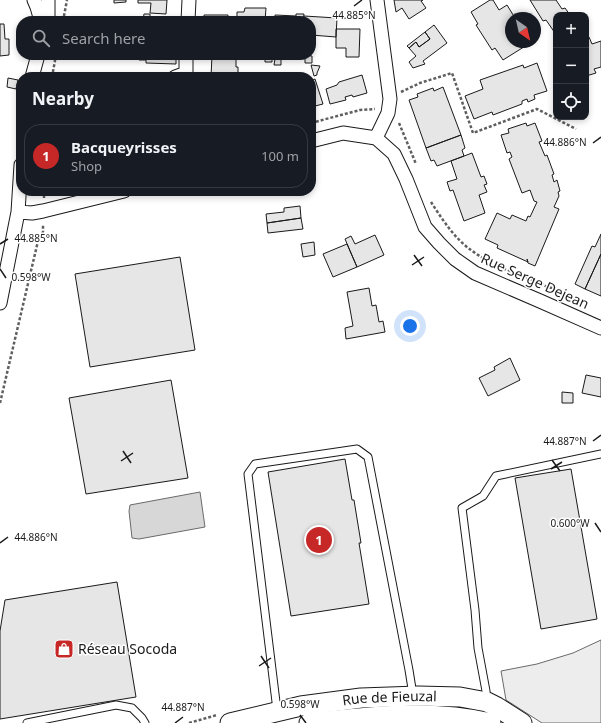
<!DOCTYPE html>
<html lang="en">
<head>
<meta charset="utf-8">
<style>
	body { margin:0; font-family:"Noto Sans",sans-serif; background:#20242c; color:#f1f3f6 }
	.controls { position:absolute; right:12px; top:12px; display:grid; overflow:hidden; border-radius:8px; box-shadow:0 2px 6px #0003 }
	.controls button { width:36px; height:36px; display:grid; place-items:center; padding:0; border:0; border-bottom:1px solid #363941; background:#171b24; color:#f1f3f6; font:20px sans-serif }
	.compass { position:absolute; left:505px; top:12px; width:36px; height:36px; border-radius:50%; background:#171b24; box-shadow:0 2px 6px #0003; rotate:146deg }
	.you { position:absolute; left:410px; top:326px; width:14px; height:14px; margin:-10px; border:3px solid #fff; border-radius:50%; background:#1a73e8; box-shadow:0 0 0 6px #1a73e833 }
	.badge { display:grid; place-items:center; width:26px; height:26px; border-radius:50%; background:#c62828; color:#fff; font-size:13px; font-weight:700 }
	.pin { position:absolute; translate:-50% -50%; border:2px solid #fff; box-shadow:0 1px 4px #0006 }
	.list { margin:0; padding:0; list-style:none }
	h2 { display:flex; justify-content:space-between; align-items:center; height:52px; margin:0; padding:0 16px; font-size:17px }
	h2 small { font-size:13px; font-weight:400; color:#9ea1a6 }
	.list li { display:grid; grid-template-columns:26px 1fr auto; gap:12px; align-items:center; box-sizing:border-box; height:64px; margin:0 8px 8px; padding:0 8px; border:1px solid #363941; border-radius:16px }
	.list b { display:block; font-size:15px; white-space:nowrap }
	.list p { margin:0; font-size:13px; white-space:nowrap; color:#9ea1a6 }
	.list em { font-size:13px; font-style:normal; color:#9ea1a6 }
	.icon { flex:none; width:22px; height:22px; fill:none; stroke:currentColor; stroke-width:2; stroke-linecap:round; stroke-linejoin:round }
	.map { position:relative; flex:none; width:601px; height:723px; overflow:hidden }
	.search { position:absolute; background:#171b24; box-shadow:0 2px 6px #0003; left:16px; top:16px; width:300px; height:44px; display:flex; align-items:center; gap:10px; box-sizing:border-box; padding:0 14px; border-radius:16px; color:#9ea1a6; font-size:15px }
	.panel { position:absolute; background:#171b24; box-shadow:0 2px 6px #0003; left:16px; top:72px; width:300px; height:124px; border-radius:16px }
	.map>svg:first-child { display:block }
</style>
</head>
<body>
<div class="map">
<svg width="601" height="723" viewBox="0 0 601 723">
	<rect width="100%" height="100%" fill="#fff"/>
	<path fill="#ededed" stroke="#6a6a6a" d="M601,640v83h-59l-36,-23 -5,-29 36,-7 36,-11z"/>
	<path fill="#d7d7d7" stroke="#6a6a6a" d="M200,492l5,35 -66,12 -7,-1 -3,-27 1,-6z"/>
	<path fill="#e6e6e6" stroke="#1a1a1a" d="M114,0h12v2l-12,1z
		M138,0h29l-1,14 -16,-1 1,-10h-13z
		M394,0h29l-2,1 5,7 -17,11 -7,-11 -6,4z
		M490,0h3l6,10 8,-5 8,13h-4v24h14l2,3 -24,15 -8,-12 -3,2 -16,-25 2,-1 -7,-12z
		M530,0h26l6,9 3,-1 5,7h-14v17l-1,1 -9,-13 -3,1z
		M245,8h21l-1,13h-28v-9h7z
		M144,14h6v6h-7z
		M296,14h8l-1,7h-28v-6l21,1z
		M204,15h24v6h-24z
		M304,16l33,2 -1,19 -25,-2v-14h-8z
		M0,24h4l1,15h4v16l-9,1z
		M434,25l13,18 -24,18 2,3 -12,4 -4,-6 7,-6 -7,-8 7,-6 3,5 11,-8 -5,-7z
		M336,29h24l-1,28h-13v-9h-10z
		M425,32l5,7 -11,8 -3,-5 -7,6 -2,-2z
		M589,37l3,7 9,-3v26l-7,2 2,4 -10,3v-38z
		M80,55h49v2l-49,2z
		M139,55h37v9l-30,-1v-3h-7z
		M212,55h24v12h2v10h-27z
		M305,55l7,1v7h-7z
		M265,56h7v6h-7z
		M275,59h6v6h-7z
		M537,63l10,28 -13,4 1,4 -7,3 -1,-3 -5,2v3l-29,11 -1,-3 -18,7 -9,-23 18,-7 -3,-9 43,-15 1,3z
		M311,65l9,1 -3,7v2l-3,1z
		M362,75l5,18 -14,4 -1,-2 -7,2 1,3 -16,4 -4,-15 11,-4 2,-3z
		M8,78l10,2 -2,9 -9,-2z
		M315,79l8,25 -12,3v-26z
		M443,87l18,48 -35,13 -17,-48 9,-3 -1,-3 16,-6 1,3z
		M526,123l1,3 8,-3 7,18 -3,1 6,14 2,-1 7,19 -2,1 2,7 3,-2 3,11 -2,1 1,4 -5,11 5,2 -24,57 -7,-3 -1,-4 1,3 -31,-14 1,-3 -13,-6 12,-26 13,6 2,-4 14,6 2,-5 2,1 7,-15 -3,-1 -4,-11 -8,3 -13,-34 3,-2 -2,-5 -3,1 -6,-18 8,-2 -1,-4z
		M461,135l4,13 -3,2 2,6 -27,10 -3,-6 -3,1 -5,-13z
		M472,153l9,24 3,-1 3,8 -3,1 3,7 -8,3 6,18 -21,8 -11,-31 -3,1 -3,-9 10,-3 -6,-18z
		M300,206l1,12 -34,5 -1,-9 18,-2v-4z
		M301,218l2,11 -35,4 -1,-10z
		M601,234v20l-16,35 -10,-5 17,-38 3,1z
		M375,235l9,20 -27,12 -12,-28 6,-3 4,8z
		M314,242l1,13 -12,2 -2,-13z
		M347,244l10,23 -24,10 -10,-23z
		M601,254v42l-16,-7z
		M180,257l15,93 -105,17 -15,-93z
		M369,288l3,18 4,-1 3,17 4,-1 2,11 -39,7 -1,-11 8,-2 -6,-34z
		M510,358l10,22 -32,16 -9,-18 16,-8 -1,-3z
		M586,375l15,3v19l-19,-4z
		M171,380l17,98 -102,16 -17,-96z
		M562,392l11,1v10h-11z
		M345,459l7,41h2l7,43h-2l10,61 -78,12 -23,-144z
		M571,469l26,150 -56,10 -26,-151z
		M117,582l19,115 -136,22v-88l5,-31z"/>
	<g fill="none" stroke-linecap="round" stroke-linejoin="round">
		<defs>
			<path id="lane" d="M487,701l-1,-10 -8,-43 -3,-38 -13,-102 21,-12 13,-20 105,-22
				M277,710l-29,-236 7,-10 102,-15 11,8 41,213 4,25
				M27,723l89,-18 16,3 10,10 3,5"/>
			<path id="street" d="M34,0l3,7 4,14
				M48,21v-21
				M188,21l1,-21
				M32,77l6,-22
				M175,77l11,-4v-18
				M376,138l12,-25 2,-14 -13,-99
				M311,141l32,-8 33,5 18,16 12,25 19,48 14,16 16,16 20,14 65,28 61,27
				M18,212l14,1 11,-2 81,-20
				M0,303l18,-91 3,-47"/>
			<g id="secondary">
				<path id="s1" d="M230,723l71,-17 60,-8 57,-2 42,1 27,5 10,5 25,16"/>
				<path d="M309,723c60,-7 123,-14 182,0"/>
			</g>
		</defs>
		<use href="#lane" stroke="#1a1a1a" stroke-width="9"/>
		<use href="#street" stroke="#1a1a1a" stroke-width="15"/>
		<use href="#secondary" stroke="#1a1a1a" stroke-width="21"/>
		<path stroke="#5f5f5f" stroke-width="2.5" stroke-dasharray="3 2" stroke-linecap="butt" d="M63,21l4,-21
			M52,77l4,-22
			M401,92l19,-9 32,-10 21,60 64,-24 39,20
			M311,123l49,-13 15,-1
			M399,123l17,41
			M44,191v7
			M46,191l5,1 9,-1
			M431,202c11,17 24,37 40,48 21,16 46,24 71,34l5,3 5,1 22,11
			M0,403l38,-162 5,-9v-7
			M189,723l28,-8"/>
		<use href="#lane" stroke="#fff" stroke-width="7"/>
		<use href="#street" stroke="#fff" stroke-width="13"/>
		<use href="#secondary" stroke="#fff" stroke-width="19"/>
	</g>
	<path fill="none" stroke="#1a1a1a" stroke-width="1.5" d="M354,6l8,-6M593,143l8,-6M0,244l8,-5M414,255l8,11M412,265l12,-8M0,269l6,9M593,441l8,-6M123,451l8,12M552,460l8,11M121,461l12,-8M551,469l11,-7M595,523l6,9M0,543l8,-6M261,656l8,12M259,666l12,-8M300,715l6,8M175,723l8,-6"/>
	<defs>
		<symbol id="shop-square" viewBox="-11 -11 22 22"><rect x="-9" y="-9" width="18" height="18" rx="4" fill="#c62828" stroke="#fff"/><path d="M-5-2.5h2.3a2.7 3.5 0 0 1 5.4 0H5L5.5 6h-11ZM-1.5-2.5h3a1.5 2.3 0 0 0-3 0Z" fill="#fff"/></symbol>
	</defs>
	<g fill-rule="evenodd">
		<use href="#shop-square" x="53" y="638" width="22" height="22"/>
	</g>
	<g text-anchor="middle" stroke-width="3" stroke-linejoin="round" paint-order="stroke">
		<g font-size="14" fill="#1a1a1a" stroke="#fff">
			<text transform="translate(535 281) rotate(24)" y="5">Rue Serge Dejean</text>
			<text dy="5" stroke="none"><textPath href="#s1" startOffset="162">Rue de Fieuzal</textPath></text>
		</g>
		<g font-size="14" fill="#1a1a1a" stroke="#fff" text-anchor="start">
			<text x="78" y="654">Réseau Socoda</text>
		</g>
	</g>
	<g font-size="10" text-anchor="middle" fill="#1a1a1a" stroke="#fff" stroke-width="3" stroke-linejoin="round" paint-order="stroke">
		<text x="354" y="19">44.885°N</text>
		<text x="565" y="146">44.886°N</text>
		<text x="36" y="242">44.885°N</text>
		<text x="31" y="281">0.598°W</text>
		<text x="565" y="445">44.887°N</text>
		<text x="570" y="527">0.600°W</text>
		<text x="36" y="541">44.886°N</text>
		<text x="300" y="708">0.598°W</text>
		<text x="183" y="711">44.887°N</text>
	</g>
</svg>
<div class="controls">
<button>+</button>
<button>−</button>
<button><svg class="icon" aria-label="locate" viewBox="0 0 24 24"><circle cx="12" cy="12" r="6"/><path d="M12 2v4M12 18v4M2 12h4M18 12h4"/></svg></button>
</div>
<svg class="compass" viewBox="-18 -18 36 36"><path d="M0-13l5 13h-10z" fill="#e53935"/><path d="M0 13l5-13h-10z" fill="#9ea1a6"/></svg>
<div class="you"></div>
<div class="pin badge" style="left:319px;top:540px">1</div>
<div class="search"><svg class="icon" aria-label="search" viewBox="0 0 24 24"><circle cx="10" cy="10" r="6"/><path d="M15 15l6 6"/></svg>Search here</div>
<section class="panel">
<h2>Nearby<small></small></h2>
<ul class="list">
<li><span class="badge">1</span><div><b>Bacqueyrisses</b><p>Shop</p></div><em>100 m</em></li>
</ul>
</section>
</div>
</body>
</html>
